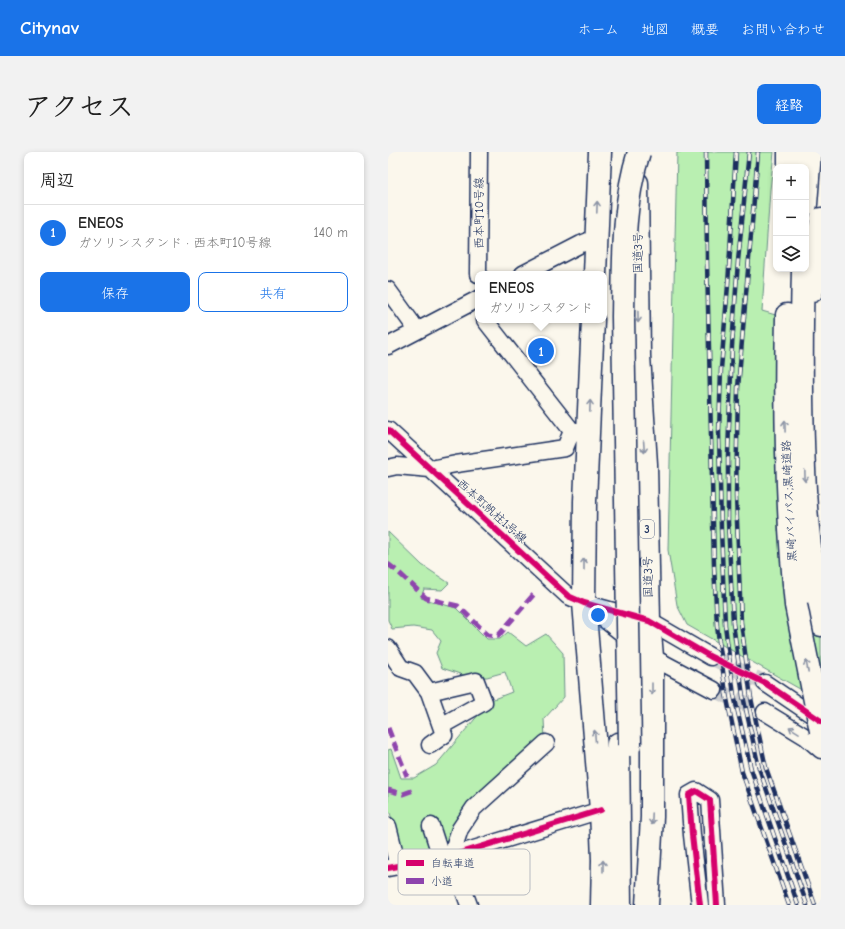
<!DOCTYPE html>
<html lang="ja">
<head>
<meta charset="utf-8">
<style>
	body { margin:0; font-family:"Comic Neue","Klee One",sans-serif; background:#f2f2f2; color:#222 }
	.controls { position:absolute; right:12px; top:12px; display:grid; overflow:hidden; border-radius:8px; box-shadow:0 2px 6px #0003 }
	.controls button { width:36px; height:36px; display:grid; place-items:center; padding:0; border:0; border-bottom:1px solid #e0e0e0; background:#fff; color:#222; font:20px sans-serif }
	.you { position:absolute; left:210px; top:463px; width:14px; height:14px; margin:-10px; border:3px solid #fff; border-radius:50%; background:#1a73e8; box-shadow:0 0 0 6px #1a73e833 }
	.badge { display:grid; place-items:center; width:26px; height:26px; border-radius:50%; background:#1a73e8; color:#fff; font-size:13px; font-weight:700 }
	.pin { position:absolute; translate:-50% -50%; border:2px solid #fff; box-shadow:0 1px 4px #0006 }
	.popup { position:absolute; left:87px; top:119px; width:132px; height:52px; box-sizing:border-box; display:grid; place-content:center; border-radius:8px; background:#fff; filter:drop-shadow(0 1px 3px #0005); font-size:13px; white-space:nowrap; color:#767676 }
	.popup b { font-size:15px; color:#222 }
	.popup::after { content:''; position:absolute; left:50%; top:100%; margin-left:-8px; border:8px solid transparent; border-top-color:#fff }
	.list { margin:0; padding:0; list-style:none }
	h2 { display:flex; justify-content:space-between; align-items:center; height:52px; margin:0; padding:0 16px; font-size:17px }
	h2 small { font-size:13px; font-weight:400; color:#767676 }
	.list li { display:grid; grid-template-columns:26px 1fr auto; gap:12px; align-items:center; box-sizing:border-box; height:56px; padding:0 16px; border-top:1px solid #e0e0e0 }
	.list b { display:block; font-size:15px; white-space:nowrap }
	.list p { margin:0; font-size:13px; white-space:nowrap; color:#767676 }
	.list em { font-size:13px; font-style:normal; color:#767676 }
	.actions { display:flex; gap:8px; padding:12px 16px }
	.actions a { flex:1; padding:9px 0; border:1px solid #1a73e8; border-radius:8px; text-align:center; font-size:14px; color:#1a73e8 }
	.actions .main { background:#1a73e8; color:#fff }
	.icon { flex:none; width:22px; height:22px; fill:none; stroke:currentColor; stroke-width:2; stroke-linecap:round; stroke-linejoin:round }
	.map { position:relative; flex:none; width:433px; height:753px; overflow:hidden; border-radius:8px }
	header { display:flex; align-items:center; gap:24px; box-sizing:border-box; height:56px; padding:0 20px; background:#1a73e8; color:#fff }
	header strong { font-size:19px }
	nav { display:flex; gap:22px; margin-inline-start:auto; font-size:14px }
	.intro { display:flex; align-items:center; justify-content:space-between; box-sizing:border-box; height:96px; padding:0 24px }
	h1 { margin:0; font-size:28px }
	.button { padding:10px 18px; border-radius:8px; background:#1a73e8; color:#fff; font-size:14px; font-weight:700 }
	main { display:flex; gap:24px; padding:0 24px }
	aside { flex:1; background:#fff; border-radius:8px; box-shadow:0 2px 6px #0003 }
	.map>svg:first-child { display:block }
</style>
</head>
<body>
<header>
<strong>Citynav</strong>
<nav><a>ホーム</a><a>地図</a><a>概要</a><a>お問い合わせ</a></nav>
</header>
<div class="intro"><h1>アクセス</h1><a class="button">経路</a></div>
<main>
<aside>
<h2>周辺<small></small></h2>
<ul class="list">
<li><span class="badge">1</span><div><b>ENEOS</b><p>ガソリンスタンド · 西本町10号線</p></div><em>140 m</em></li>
</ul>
<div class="actions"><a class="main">保存</a><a>共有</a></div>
</aside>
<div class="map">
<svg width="433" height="753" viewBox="0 0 433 753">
	<rect width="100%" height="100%" fill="#fbf7ec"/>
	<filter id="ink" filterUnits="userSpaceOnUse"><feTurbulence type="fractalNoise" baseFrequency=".025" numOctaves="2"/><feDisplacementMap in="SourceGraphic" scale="8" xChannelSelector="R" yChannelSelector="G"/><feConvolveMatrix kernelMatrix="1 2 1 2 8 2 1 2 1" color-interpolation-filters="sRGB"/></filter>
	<g filter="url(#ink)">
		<path fill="#b9efb1" stroke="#6a8f88" d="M289,0h97l-4,38 -8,121 17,5 -1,215 43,38v132l-134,-76 -10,-20 -9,-55z
			M0,380l34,33 27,18 -7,7 -18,-1 -3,9 35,10 31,31h13l8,-7 18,14 20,-12 17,19 1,44 -20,22 1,20 -74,67 -21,42 -42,8 -8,-12 -10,-31 -2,-2v-61l3,-1 10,29h13l22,-13 55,-65 21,-8 -7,-20 -18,5h-18l-27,-9 -6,-15 5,-12 -9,-11 -19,-3 -21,2 -4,-9z"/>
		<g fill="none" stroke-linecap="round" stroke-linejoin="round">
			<path stroke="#cecfd0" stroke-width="16" stroke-dasharray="16 8" stroke-linecap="butt" d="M323,505l54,26
				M326,538l51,22"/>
			<defs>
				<path id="minor" d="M90,122l1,-122
					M135,122l58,-30 15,-6
					M0,138l29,40
					M97,168l87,111h9
					M0,194l90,-47
					M0,278l180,166 16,7 65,18 62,36
					M0,316l9,-2 33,3 26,-5 109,-16 7,-17
					M202,456l62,49 62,33
					M0,496l13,20 14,5 14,19 12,34 43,-24 -8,-21 -47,11
					M377,531l56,38
					M377,560l41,25 15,13
					M42,593l14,-10 -3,-9
					M0,674l10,40
					M43,674l10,31
					M0,716l63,-12 150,-46
					M81,753l-18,-49 9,-27 14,-21 72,-65
					M312,753l-8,-70 -3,-40 7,-4 14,9 7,105"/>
				<path id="highway" d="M401,0v15
					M249,31l2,173 7,108 3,157 3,36v160l-5,88
					M418,52l4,-52
					M415,117c-2,79 -2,159 3,238 3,39 9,79 15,118
					M207,122l5,-122
					M424,139l9,-72
					M399,163c-2,98 -1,192 9,290
					M205,168l-8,181 -1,102 17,207 2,50 -1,45
					M230,592l2,161"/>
			</defs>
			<use href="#minor" stroke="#1b2f5e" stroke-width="19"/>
			<use href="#highway" stroke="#1b2f5e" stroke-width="25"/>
			<use href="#minor" stroke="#fbf7ec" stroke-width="16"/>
			<use href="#highway" stroke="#fbf7ec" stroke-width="22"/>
			<defs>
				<path id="rail" d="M318,0l1,110 7,303 3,61 9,68 16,78 47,133
					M348,0l-8,133 -7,84 -2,64 2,96 4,96 9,70 17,74 47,136
					M361,0l-11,109 -6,85 -4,108v68l5,101 10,73 16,72 48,137
					M370,0l-20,236 -2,108 5,126 10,76 15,70 49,137"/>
			</defs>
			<use href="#rail" stroke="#1b2f5e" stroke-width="4.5"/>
			<use href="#rail" stroke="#fbf7ec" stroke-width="3" stroke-dasharray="9" stroke-linecap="butt"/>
			<defs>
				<path id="highway-bridge" d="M408,453l25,126
					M242,593l-7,-428c1,-55 -1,-112 16,-165"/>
			</defs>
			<use href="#highway-bridge" stroke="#1b2f5e" stroke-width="25" stroke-linecap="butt"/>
			<use href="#highway-bridge" stroke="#fbf7ec" stroke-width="22"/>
			<path stroke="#8e44ad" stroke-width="5" stroke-dasharray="10 5" stroke-linecap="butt" d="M0,412l9,7 29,27 32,8 30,29 10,1 37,-43
				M0,576l19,48
				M0,638l15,4 11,-4"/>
			<defs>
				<path id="cycleway" d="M0,278l180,166 16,7 65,18 62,36 54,26 56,38
					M0,716l63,-12 150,-46
					M312,753l-8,-70 -3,-40 7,-4 14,9 7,105"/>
			</defs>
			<use href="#cycleway" stroke="#fbf7ec" stroke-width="8"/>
			<use href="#cycleway" stroke="#d6006c" stroke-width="6"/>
		</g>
		<defs><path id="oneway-shaft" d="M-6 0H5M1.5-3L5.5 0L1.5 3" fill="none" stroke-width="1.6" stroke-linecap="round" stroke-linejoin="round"/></defs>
		<g stroke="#8b93a5">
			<use href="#oneway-shaft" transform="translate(209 55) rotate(-88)"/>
			<use href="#oneway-shaft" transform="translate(250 165) rotate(89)"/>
			<use href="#oneway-shaft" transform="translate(202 254) rotate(-88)"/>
			<use href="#oneway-shaft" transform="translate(397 274) rotate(-91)"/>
			<use href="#oneway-shaft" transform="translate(256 295) rotate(86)"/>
			<use href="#oneway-shaft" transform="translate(417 324) rotate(88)"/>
			<use href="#oneway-shaft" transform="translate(196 412) rotate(-90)"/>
			<use href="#oneway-shaft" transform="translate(419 514) rotate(-101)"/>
			<use href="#oneway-shaft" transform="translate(264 537) rotate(90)"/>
			<use href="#oneway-shaft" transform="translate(406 578) rotate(-148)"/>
			<use href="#oneway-shaft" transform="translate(207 584) rotate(-95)"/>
			<use href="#oneway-shaft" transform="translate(264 667) rotate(92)"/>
			<use href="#oneway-shaft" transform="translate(215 714) rotate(-90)"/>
		</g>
	</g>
	<g text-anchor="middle" stroke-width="3" stroke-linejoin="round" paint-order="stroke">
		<rect fill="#fbf7ec" stroke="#5e6b89" stroke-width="1" x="252" y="368" width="14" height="18" rx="3"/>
		<g font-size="11" font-weight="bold" fill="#1b2f5e">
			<text x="259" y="381">3</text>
		</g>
		<g font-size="12" fill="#1b2f5e" stroke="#fbf7ec">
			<text transform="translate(91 61) rotate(-90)" y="4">西本町10号線</text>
			<text transform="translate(250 101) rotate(-90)" y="4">国道3号</text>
			<text transform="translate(401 349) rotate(-93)" y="4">黒崎バイパス;黒崎道路</text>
			<text transform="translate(104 359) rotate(42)" y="4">西本町帆柱1号線</text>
			<text transform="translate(260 425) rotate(-91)" y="4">国道3号</text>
		</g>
	</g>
	<rect x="10" y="697" width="132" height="46" rx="6" fill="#fbf7ec" stroke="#b8bbc1" stroke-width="1"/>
	<rect x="18" y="708" width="18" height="6" fill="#d6006c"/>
	<rect x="18" y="726" width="18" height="6" fill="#8e44ad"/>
	<g font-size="11" fill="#1b2f5e">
		<text x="43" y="715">自転車道</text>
		<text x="43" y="733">小道</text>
	</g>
</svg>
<div class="controls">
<button>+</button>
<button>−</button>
<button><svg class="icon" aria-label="layers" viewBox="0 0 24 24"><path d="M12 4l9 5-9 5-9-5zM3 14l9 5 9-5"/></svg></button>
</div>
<div class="you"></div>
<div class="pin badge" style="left:153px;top:199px">1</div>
<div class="popup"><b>ENEOS</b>ガソリンスタンド</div>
</div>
</main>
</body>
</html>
